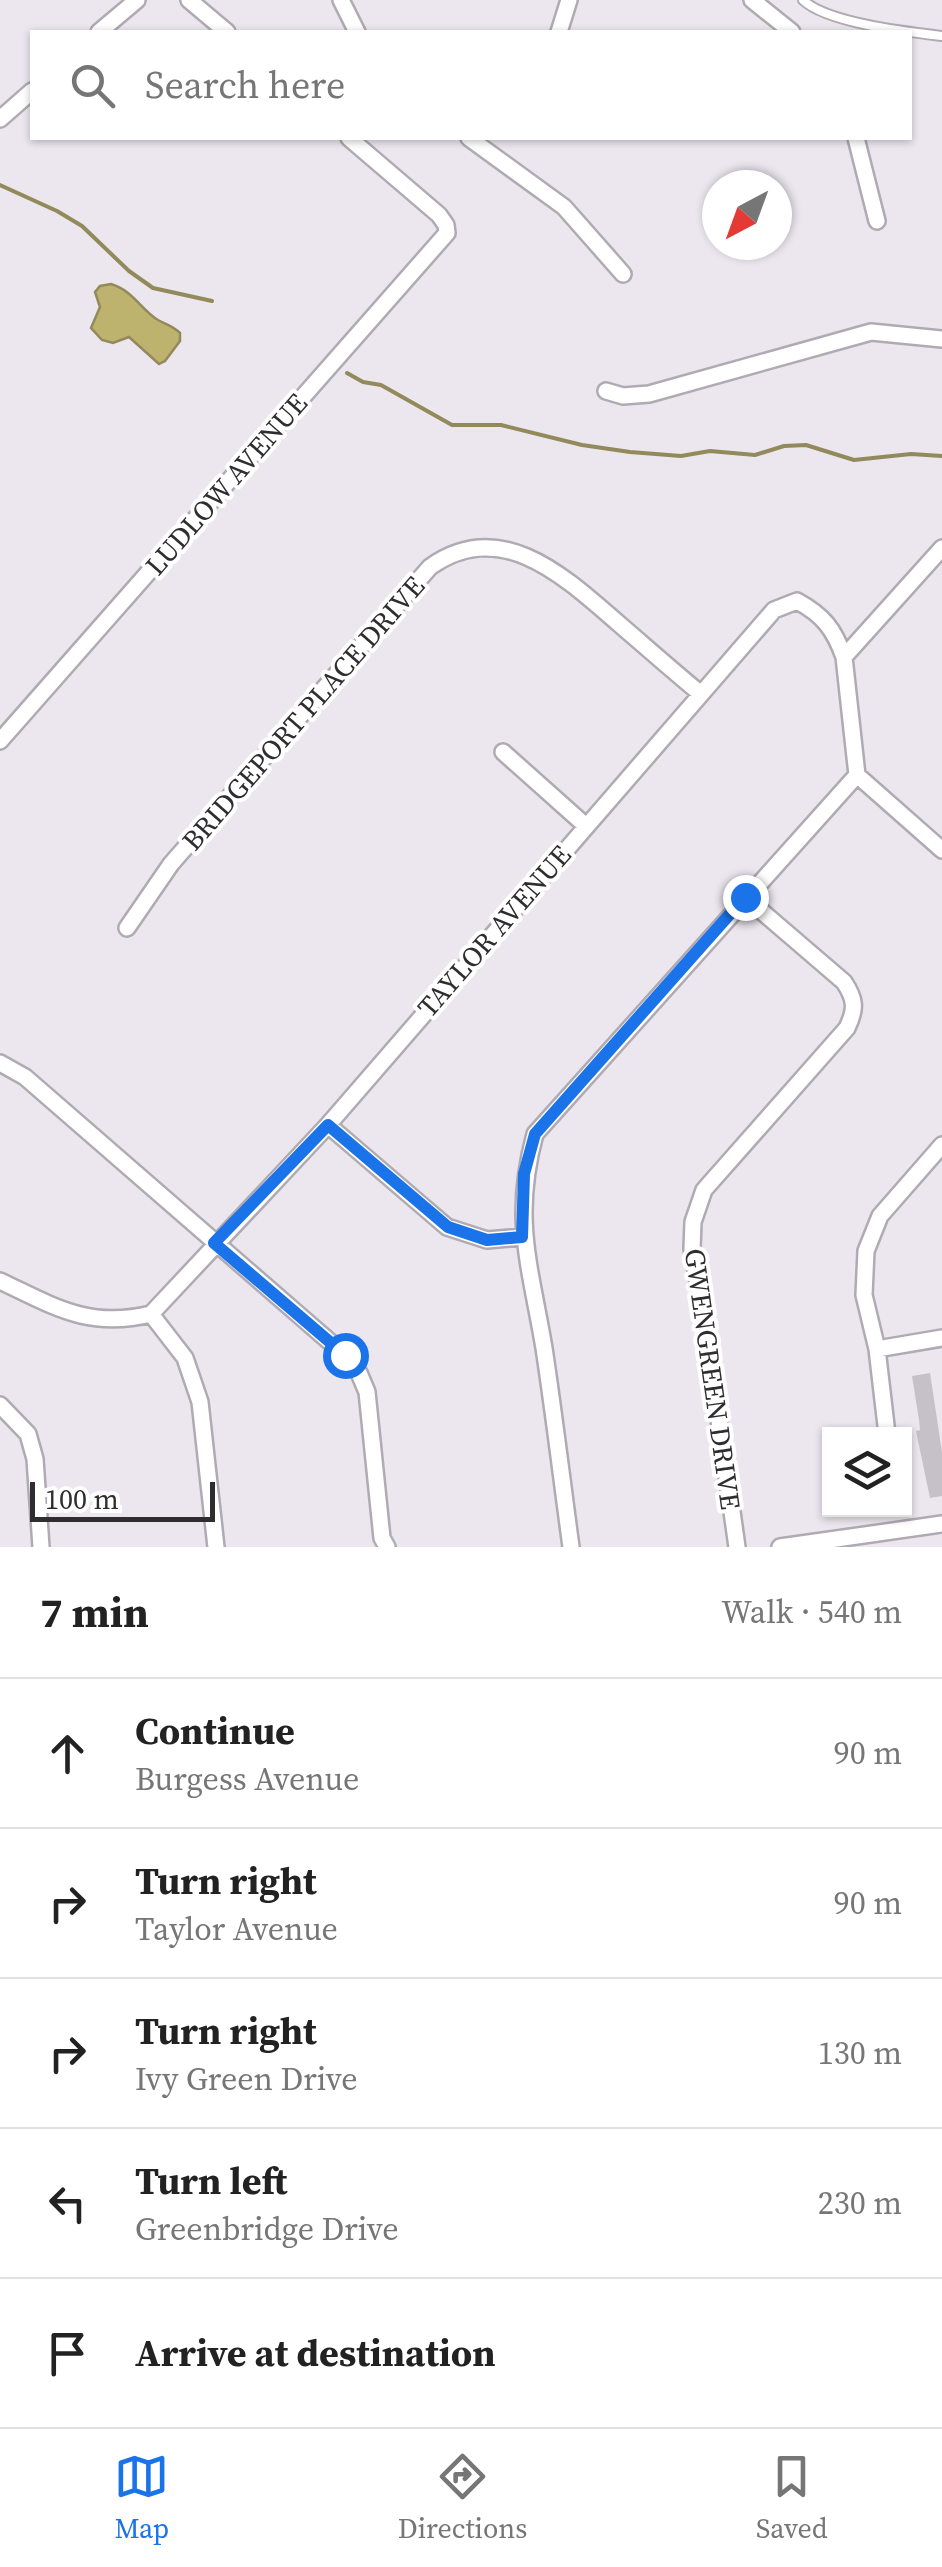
<!DOCTYPE html>
<html lang="en">
<head>
<meta charset="utf-8">
<style>
	body { margin:0; font-family:"Source Serif 4",serif; background:#f6f6f6; color:#222 }
	.controls { position:absolute; right:30px; bottom:30px; display:grid; overflow:hidden; border-radius:0px; box-shadow:0 2px 8px #0004 }
	.controls button { width:90px; height:90px; display:grid; place-items:center; padding:0; border:0; border-bottom:2px solid #e0e0e0; background:#fff; color:#222; font:50px sans-serif }
	.compass { position:absolute; left:702px; top:170px; width:90px; height:90px; border-radius:50%; background:#fff; box-shadow:0 2px 8px #0004; rotate:221deg }
	.scale { position:absolute; left:30px; bottom:25px; width:185px; box-sizing:border-box; padding-left:10px; border:5px solid #2f2d30; border-top:0; font-size:28px; line-height:35px; white-space:nowrap; color:#2f2d30; -webkit-text-stroke:8px #fff; paint-order:stroke }
	.stop { position:absolute; width:30px; height:30px; margin:-22px; border:8px solid #1a73e8; border-radius:50%; background:#fff }
	.stop.end { background:#1a73e8; border-color:#fff; box-shadow:0 2px 10px #0008 }
	.list { margin:0; padding:0; list-style:none }
	h2 { display:flex; justify-content:space-between; align-items:center; height:130px; margin:0; padding:0 40px; font-size:42px }
	h2 small { font-size:32px; font-weight:400; color:#767676 }
	.list li { display:grid; grid-template-columns:65px 1fr auto; gap:30px; align-items:center; box-sizing:border-box; height:150px; padding:0 40px; border-top:2px solid #e0e0e0 }
	.list b { display:block; font-size:38px; white-space:nowrap }
	.list p { margin:0; font-size:32px; white-space:nowrap; color:#767676 }
	.list em { font-size:32px; font-style:normal; color:#767676 }
	.icon { flex:none; width:55px; height:55px; fill:none; stroke:currentColor; stroke-width:2; stroke-linecap:round; stroke-linejoin:round }
	.map { position:relative; flex:none; width:942px; height:1547px; overflow:hidden }
	.search { position:absolute; background:#fff; box-shadow:0 2px 8px #0004; left:30px; right:30px; top:30px; height:110px; display:flex; align-items:center; gap:25px; box-sizing:border-box; padding:0 35px; border-radius:0px; color:#767676; font-size:38px }
	.sheet { height:880px; background:#fff }
	nav { display:flex; justify-content:space-around; align-items:center; box-sizing:border-box; height:140px; border-top:2px solid #e0e0e0; background:#fff; font-size:28px; color:#767676 }
	nav a { display:grid; justify-items:center; gap:5px }
	nav .on { color:#1a73e8 }
	.map>svg:first-child { display:block }
</style>
</head>
<body>
<div class="map">
<svg width="942" height="1547" viewBox="0 0 942 1547">
	<rect width="100%" height="100%" fill="#ece7ef"/>
	<path fill="#bdb26e" stroke="#928a5b" stroke-width="2.5" d="M111,284c23,7 30,26 47,36 9,5 15,6 22,13v8l-15,20 -6,3 -30,-27 -16,6 -11,-3 -11,-12 9,-21 -5,-15 5,-6z"/>
	<g fill="none" stroke-linecap="round" stroke-linejoin="round">
		<path stroke="#928a5b" stroke-width="4" d="M0,185l57,26 25,15 47,45 24,17 59,13
			M347,373l16,9 18,3 71,40h49l81,20 48,7 51,4 29,-5 45,4 29,-9 22,-1 48,15 57,-6 31,2"/>
	</g>
	<path fill="#c6c0c9" d="M930,1373l12,79v44l-12,2 -14,-67 4,-1 -1,-10 -7,-44z"/>
	<g fill="none" stroke-linecap="round" stroke-linejoin="round">
		<defs>
			<path id="lane" d="M803,0c24,23 105,32 139,36"/>
			<path id="street" d="M189,0l38,32
				M341,0l16,32
				M752,0l40,32
				M99,32l38,-32
				M559,32l10,-32
				M0,119l32,-28
				M469,138l95,69 59,67
				M856,138l21,83
				M606,391l17,5 26,-2 222,-62 71,7
				M844,657l13,118 85,75
				M0,741l447,-508 -1,-8 -7,-10 -90,-77
				M503,752l83,74
				M127,928l44,-64 259,-297c71,-51 135,10 188,56 28,24 55,48 83,71
				M0,1063l25,14 320,278 14,18 8,19 15,146 5,9
				M328,1125l119,102 40,13 36,-3
				M0,1281c55,26 89,48 151,33l177,-189 446,-515 23,-9c26,14 37,28 47,56l98,-109
				M151,1314l34,44 15,44 16,145
				M877,1349l65,-11
				M0,1405l28,29 7,25 6,88
				M887,1434l-10,-85 -13,-54 2,-44 14,-35 62,-71
				M571,1547c-9,-66 -17,-133 -27,-199 -14,-83 -32,-129 -9,-214l322,-359
				M737,1547l-33,-233 -12,-65 1,-27 11,-32 143,-162c9,-19 9,-28 -3,-46l-99,-85
				M780,1547l162,-23"/>
		</defs>
		<use href="#lane" stroke="#b0abb3" stroke-width="12"/>
		<use href="#street" stroke="#b0abb3" stroke-width="20"/>
		<use href="#lane" stroke="#fff" stroke-width="8"/>
		<use href="#street" stroke="#fff" stroke-width="15"/>
	</g>
	<g fill="none" stroke-linecap="round" stroke-linejoin="round">
		<path stroke="#1a73e8" stroke-width="12" d="M345,1355l-131,-112 114,-118 120,102 39,13 35,-3 2,-63 11,-40 210,-237"/>
	</g>
	<g text-anchor="middle" stroke-width="8" stroke-linejoin="round" paint-order="stroke">
		<g font-size="28" fill="#2f2d30" stroke="#fff">
			<text transform="translate(226 484) rotate(-49)" y="10">LUDLOW AVENUE</text>
			<text transform="translate(303 713) rotate(-49)" y="10">BRIDGEPORT PLACE DRIVE</text>
			<text transform="translate(494 931) rotate(-49)" y="10">TAYLOR AVENUE</text>
			<text transform="translate(713 1379) rotate(82)" y="10">GWENGREEN DRIVE</text>
		</g>
	</g>
</svg>
<div class="controls">
<button><svg class="icon" aria-label="layers" viewBox="0 0 24 24"><path d="M12 4l9 5-9 5-9-5zM3 14l9 5 9-5"/></svg></button>
</div>
<svg class="compass" viewBox="-18 -18 36 36"><path d="M0-13l5 13h-10z" fill="#e53935"/><path d="M0 13l5-13h-10z" fill="#767676"/></svg>
<div class="scale">100 m</div>
<div class="stop" style="left:345px;top:1355px"></div>
<div class="stop end" style="left:745px;top:897px"></div>
<div class="search"><svg class="icon" aria-label="search" viewBox="0 0 24 24"><circle cx="10" cy="10" r="6"/><path d="M15 15l6 6"/></svg>Search here</div>
</div>
<section class="sheet">
<h2>7 min<small>Walk · 540 m</small></h2>
<ul class="list">
<li><svg class="icon" aria-label="ahead" viewBox="0 0 24 24"><path d="M12 20V5M6 11l6-6 6 6"/></svg><div><b>Continue</b><p>Burgess Avenue</p></div><em>90 m</em></li>
<li><svg class="icon" aria-label="right" viewBox="0 0 24 24"><path d="M7 20v-9h11M14 6l5 5-5 5"/></svg><div><b>Turn right</b><p>Taylor Avenue</p></div><em>90 m</em></li>
<li><svg class="icon" aria-label="right" viewBox="0 0 24 24"><path d="M7 20v-9h11M14 6l5 5-5 5"/></svg><div><b>Turn right</b><p>Ivy Green Drive</p></div><em>130 m</em></li>
<li><svg class="icon" aria-label="left" viewBox="0 0 24 24"><path d="M17 20v-9H6M10 6l-5 5 5 5"/></svg><div><b>Turn left</b><p>Greenbridge Drive</p></div><em>230 m</em></li>
<li><svg class="icon" aria-label="arrive" viewBox="0 0 24 24"><path d="M6 21V4h12l-3 4 3 4H6"/></svg><div><b>Arrive at destination</b></div></li>
</ul>
</section>
<nav>
<a class="on"><svg class="icon" aria-label="map" viewBox="0 0 24 24"><path d="M3 6l6-2 6 2 6-2v14l-6 2-6-2-6 2zM9 4v14M15 6v14"/></svg>Map</a>
<a><svg class="icon" aria-label="directions" viewBox="0 0 24 24"><path d="M12 3l9 9-9 9-9-9zM9 14v-3h6M13 9l2 2-2 2"/></svg>Directions</a>
<a><svg class="icon" aria-label="saved" viewBox="0 0 24 24"><path d="M7 4h10v16l-5-4-5 4z"/></svg>Saved</a>
</nav>
</body>
</html>
